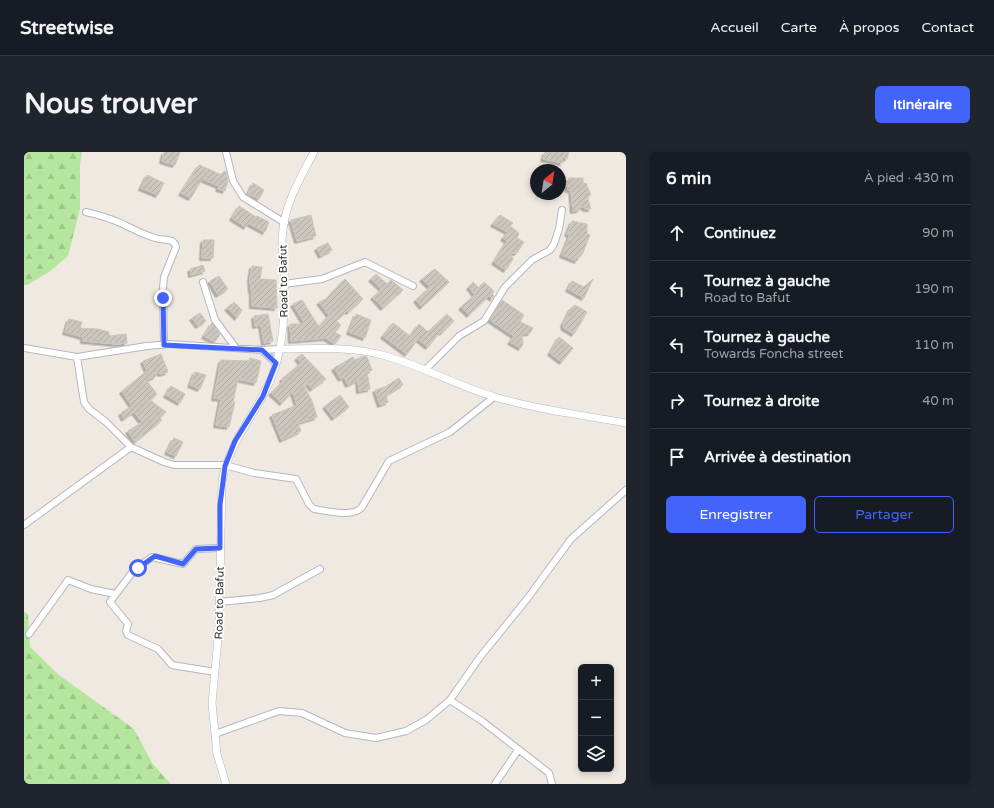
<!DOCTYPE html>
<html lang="fr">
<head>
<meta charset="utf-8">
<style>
	body { margin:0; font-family:"Varela Round",sans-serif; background:#20242c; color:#f1f3f6 }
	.controls { position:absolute; right:12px; bottom:12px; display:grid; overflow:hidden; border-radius:6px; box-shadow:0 2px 6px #0003 }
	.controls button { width:36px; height:36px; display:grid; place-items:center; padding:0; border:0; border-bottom:1px solid #363941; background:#171b24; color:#f1f3f6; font:20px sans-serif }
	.compass { position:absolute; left:506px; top:12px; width:36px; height:36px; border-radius:50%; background:#171b24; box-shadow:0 2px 6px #0003; rotate:30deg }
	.stop { position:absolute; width:12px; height:12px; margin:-9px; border:3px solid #4264fb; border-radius:50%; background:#fff }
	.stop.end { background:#4264fb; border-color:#fff; box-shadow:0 1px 4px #0008 }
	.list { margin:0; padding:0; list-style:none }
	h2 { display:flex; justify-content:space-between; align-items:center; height:52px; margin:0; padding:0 16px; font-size:17px }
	h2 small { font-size:13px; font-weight:400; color:#9ea1a6 }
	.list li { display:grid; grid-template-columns:26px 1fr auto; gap:12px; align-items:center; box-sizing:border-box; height:56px; padding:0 16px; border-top:1px solid #363941 }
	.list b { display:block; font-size:15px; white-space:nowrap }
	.list p { margin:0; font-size:13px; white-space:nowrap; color:#9ea1a6 }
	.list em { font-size:13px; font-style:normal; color:#9ea1a6 }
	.actions { display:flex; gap:8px; padding:12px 16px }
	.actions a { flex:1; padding:9px 0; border:1px solid #4264fb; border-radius:6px; text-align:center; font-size:14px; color:#4264fb }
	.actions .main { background:#4264fb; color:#fff }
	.icon { flex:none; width:22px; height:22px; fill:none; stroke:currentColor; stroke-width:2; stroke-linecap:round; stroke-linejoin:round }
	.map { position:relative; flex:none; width:602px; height:632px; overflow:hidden; border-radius:6px }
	header { display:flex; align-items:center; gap:24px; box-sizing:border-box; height:56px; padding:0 20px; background:#171b24; border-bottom:1px solid #363941 }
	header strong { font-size:19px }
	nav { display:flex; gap:22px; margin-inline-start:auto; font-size:14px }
	.intro { display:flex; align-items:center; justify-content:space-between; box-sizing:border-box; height:96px; padding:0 24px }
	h1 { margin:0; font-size:28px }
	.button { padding:10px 18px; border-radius:6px; background:#4264fb; color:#fff; font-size:14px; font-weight:700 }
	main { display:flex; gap:24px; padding:0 24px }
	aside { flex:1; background:#171b24; border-radius:6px; box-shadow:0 2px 6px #0003 }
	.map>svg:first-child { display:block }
</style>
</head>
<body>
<header>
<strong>Streetwise</strong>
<nav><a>Accueil</a><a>Carte</a><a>À propos</a><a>Contact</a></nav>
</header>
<div class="intro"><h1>Nous trouver</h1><a class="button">Itinéraire</a></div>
<main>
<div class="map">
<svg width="602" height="632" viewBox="0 0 602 632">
	<defs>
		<pattern id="forest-firs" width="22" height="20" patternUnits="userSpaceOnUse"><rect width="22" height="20" fill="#b6e59e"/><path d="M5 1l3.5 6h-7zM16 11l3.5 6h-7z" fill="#9dc588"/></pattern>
		<pattern id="building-hatch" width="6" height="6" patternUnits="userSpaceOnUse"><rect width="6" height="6" fill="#cbc7bf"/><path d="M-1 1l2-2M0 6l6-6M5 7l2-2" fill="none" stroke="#afaba4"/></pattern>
		<filter id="shadow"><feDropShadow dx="-2.5" dy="2.5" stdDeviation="0" flood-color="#0004"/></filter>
	</defs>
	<rect width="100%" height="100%" fill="#efe9e1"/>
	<path fill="url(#forest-firs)" d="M0,0h58l-2,12v45l-12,47 -19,16 -22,13h-3z
		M0,460l4,2 2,33 29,28 75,54 18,34 19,21h-147z"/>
	<path fill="url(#building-hatch)" stroke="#cbc5ba" filter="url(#shadow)" d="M140,0h16l-5,13 -13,-4z
		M521,0h24l-2,7 -6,-3 2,7 -20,-4z
		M175,13l23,10 2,-4 2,1 2,9 -3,10 -7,-2 1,-3 -17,-7 -11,19 -10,-5z
		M123,23l17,8 -6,12 -17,-7z
		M545,26h14v6l3,-1 5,12 -4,1 4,13h-5l-4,-3 -3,4 -6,1 -2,-21h-3l-1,-6z
		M229,31l11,7 -5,9 -11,-5z
		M215,54l17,11 1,-1 12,6 -4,10 -17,-9 -2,4 -14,-9z
		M287,63l5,21 -19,5 -6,-21z
		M476,63l13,8 -3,3 9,7 -2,5 7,4 -7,11h-8l4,6 -7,11 -12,-8 13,-21 -4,-3 5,-6 -15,-8z
		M548,69l15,3v10l3,1 -8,20 -2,-1 -3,7 -15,-6 8,-20 -3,-1z
		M179,88h11l-1,18h-11z
		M304,91l4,7 -11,6 -4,-8z
		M179,113l2,6 -14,4 -1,-6z
		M228,114l10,1 -2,12 16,1 1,28 -25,-2v-15h-1l-1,-12z
		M411,117l14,13 -27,25 -6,-7 14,-13 -8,-8z
		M352,122l11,10 4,-4 12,10 -20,18 -10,-11 9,-8 -11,-10z
		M195,124l9,13 -10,6 -8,-14z
		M321,127l18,20 -14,13 -2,-1 -11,10 5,4 -6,7 6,4 -6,8 -9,-6 -35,3 -1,-17h15l-12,-20 9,-4 17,27 10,-12 -10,-13 7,-3z
		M569,127l-9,19 -16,-9 4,-8 12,6z
		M449,130l6,6 5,-6 10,9 -2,3 2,2 -2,3 -3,-3 -20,19 -8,-8 14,-12 -6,-8z
		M478,148l22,15 -4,7 13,6 -3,5 -8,1 1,9 -2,5 -11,-6 4,-6 -24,-16z
		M210,150l8,8 -5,8 -10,-10z
		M551,153l12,7 -13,22 -10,-6 -1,-4 8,-16z
		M176,161l6,8 -8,5 -6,-8z
		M244,162l5,27 -9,2 -3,-18 -6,1 -1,-10z
		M332,162l15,6 -6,18 -16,-6z
		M423,162l7,7 -12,12 -1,-2 -13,16 -10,-8 -11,15 -24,-18 10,-13 17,13 9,-12 9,8z
		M45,167l13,3 -2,6 18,1 11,3v4l17,-2 1,9 -10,1 -34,-3v-4l-18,-5z
		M188,171l8,11 -5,8 -11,-6z
		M535,185l14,11 -11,14 -12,-9z
		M137,202l7,18 -6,2 -5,-2 -2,5 -9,3 11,14 -7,6 16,12 -6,6 2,2 -27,22 -7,-11 14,-9 -8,-10 -10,7 -3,-6 11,-7 -10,-15 25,-20 -4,-10z
		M278,202l24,25 -14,10 -7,-10 2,6 -3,1 8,15 5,16 -19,6 3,8 -19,9 -10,-25 25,-10 -4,-13 -11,11 -11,-10 12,-12 -1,-2 19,-16 -4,-5z
		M339,204l4,1 5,13 -5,2 3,17 -11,2 -1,-11 -10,5 -4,-8 -3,2 -7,-11 19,-11 2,3z
		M226,206l11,3 -5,22 -18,-4 -5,23h2l-6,25 -13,-2 5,-26 -7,-1 7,-38 28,1z
		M171,220l11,3 -6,14 -10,-4z
		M375,226l4,7 -17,10 2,7 -8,3 -5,-15 10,-3z
		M147,234l14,8 -5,9 -14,-8z
		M316,243l9,12 -15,11 -9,-12z
		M150,286l9,4 -7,14 -9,-4z"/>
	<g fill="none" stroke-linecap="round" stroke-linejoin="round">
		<defs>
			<path id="minor" d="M202,0l7,29 10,16 42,26
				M62,60c8,2 18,4 27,8 14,5 27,14 42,18 8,3 19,-1 21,9l-12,30 -1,11 1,57
				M179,130l12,38 21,28
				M260,132l38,-5 43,-17 48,24
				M0,196l53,9 70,-11 22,-2 93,6 18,-1
				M238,198l14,13
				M53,205l7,45 5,7 17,13 25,25 33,15 10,3h51l29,8 42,6 13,25 5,5c12,2 40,9 48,-2l27,-46 61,-29 44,-35
				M401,218l34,-34 25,-15 21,-34 27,-27 18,-10 4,-6 5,-15 3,-19
				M0,373l107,-78
				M195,450l41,-4 13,-3 47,-26
				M5,482l39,-54 23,9 24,5
				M191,520l-43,-7 -14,-16 -30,-14 -2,-4 2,-7 -18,-22 24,-32 18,-13 31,7 13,-15 24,-1
				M426,548l32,21 67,52 3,11
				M191,582l64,-23 23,2 43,20 31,5 30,-7 20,-11 24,-20 30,-43 47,-58 44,-60 55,-49
				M471,632l23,-34"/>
			<path id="tertiary" d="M256,197c33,0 69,-3 102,6 39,10 75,31 113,42 43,13 88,18 131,26
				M202,632l-9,-30 -5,-51 7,-75 3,-146c8,-47 43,-76 55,-121 8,-30 8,-62 7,-94 0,-9 -2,-18 -2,-27 1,-33 17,-60 32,-88"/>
		</defs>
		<use href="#minor" stroke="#b4b7c1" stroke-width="8"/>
		<use href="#tertiary" stroke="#b4b7c1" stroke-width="8"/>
		<use href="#minor" stroke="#fff" stroke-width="6"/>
		<use href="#tertiary" stroke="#fff" stroke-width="7"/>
	</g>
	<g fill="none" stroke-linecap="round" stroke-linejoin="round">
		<path stroke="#4264fb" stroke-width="5" d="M114,416l17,-12 28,8 13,-15 24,-1v-43l5,-39 10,-25 28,-45 13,-33 -14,-13 -98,-5 -1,-47"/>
	</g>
	<g text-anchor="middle" stroke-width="3.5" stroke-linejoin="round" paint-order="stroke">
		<g font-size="11" fill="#2e2e2e" stroke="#fff">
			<text transform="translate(259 129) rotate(-91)" y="4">Road to Bafut</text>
			<text transform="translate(195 451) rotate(-89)" y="4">Road to Bafut</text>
		</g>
	</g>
</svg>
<div class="controls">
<button>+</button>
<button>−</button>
<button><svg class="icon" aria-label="layers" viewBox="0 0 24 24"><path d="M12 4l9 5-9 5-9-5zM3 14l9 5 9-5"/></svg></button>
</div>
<svg class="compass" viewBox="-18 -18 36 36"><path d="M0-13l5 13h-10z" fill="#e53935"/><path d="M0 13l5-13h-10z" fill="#9ea1a6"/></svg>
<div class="stop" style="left:114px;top:416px"></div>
<div class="stop end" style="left:139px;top:146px"></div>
</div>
<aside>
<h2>6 min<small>À pied · 430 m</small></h2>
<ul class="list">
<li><svg class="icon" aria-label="ahead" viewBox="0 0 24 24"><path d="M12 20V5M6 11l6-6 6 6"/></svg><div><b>Continuez</b></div><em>90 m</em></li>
<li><svg class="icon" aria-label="left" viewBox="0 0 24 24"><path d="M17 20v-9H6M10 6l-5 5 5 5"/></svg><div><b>Tournez à gauche</b><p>Road to Bafut</p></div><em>190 m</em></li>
<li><svg class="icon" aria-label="left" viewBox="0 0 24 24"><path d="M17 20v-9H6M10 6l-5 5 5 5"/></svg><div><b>Tournez à gauche</b><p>Towards Foncha street</p></div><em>110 m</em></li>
<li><svg class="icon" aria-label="right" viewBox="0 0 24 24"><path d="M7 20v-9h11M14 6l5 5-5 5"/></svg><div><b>Tournez à droite</b></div><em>40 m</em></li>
<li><svg class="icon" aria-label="arrive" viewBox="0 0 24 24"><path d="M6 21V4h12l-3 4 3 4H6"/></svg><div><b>Arrivée à destination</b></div></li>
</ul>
<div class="actions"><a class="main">Enregistrer</a><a>Partager</a></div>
</aside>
</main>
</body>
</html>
